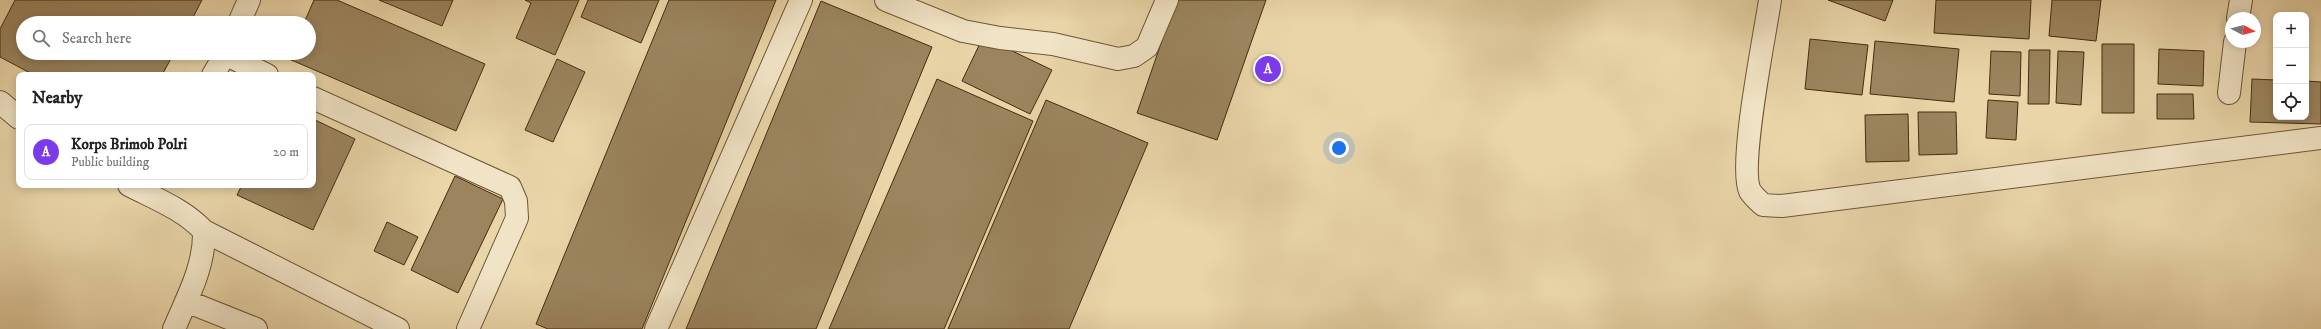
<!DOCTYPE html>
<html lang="en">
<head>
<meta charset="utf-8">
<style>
	body { margin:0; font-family:"IM FELL DW Pica",serif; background:#f2f2f2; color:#222 }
	.controls { position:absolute; right:12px; top:12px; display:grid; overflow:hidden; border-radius:8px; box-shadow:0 2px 10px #0003 }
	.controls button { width:36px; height:36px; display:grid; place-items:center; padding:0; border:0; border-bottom:1px solid #e0e0e0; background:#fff; color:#222; font:20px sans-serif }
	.compass { position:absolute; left:2225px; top:12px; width:36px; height:36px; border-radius:50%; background:#fff; box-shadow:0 2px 10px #0003; rotate:97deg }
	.you { position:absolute; left:1339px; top:148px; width:14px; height:14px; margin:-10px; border:3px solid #fff; border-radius:50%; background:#1a73e8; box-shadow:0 0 0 6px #1a73e833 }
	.badge { display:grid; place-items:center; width:26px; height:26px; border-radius:50%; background:#7c3aed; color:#fff; font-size:13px; font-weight:700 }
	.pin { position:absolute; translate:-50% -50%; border:2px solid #fff; box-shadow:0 1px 4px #0006 }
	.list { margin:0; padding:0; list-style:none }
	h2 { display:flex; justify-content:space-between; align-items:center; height:52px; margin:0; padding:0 16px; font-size:17px }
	h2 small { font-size:13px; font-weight:400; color:#767676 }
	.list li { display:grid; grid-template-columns:26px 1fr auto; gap:12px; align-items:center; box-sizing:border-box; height:56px; margin:0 8px 8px; padding:0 8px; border:1px solid #e0e0e0; border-radius:8px }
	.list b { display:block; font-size:15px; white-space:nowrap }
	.list p { margin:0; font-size:13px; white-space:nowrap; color:#767676 }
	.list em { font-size:13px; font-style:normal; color:#767676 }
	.icon { flex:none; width:22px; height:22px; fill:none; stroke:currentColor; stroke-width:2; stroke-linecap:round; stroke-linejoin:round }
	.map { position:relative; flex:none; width:2321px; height:329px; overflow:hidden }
	.search { position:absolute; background:#fff; box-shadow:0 2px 10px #0003; left:16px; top:16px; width:300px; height:44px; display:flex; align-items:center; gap:10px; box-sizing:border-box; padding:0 14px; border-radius:22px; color:#767676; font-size:15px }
	.panel { position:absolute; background:#fff; box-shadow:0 2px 10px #0003; left:16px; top:72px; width:300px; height:116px; border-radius:8px }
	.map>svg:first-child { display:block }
</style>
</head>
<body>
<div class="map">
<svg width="2321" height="329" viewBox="0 0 2321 329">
	<rect width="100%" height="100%" fill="#e9d5a8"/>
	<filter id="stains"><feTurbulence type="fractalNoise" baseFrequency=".005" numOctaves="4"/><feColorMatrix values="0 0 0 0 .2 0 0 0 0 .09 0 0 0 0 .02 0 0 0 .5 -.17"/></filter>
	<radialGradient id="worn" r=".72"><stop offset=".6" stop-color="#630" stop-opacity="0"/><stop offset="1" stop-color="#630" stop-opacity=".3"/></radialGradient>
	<path fill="#9b845e" stroke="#462c0e" d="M15,0h187l-12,23h-167v30h151l-12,22h-128l-34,-18v-28z
		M314,0h23l148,64 -29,67 -167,-72 2,-6h18v-30h-5z
		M379,0h74l-11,26z
		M525,0h54l-24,55 -39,-17 15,-35z
		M588,0h71l-18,43 -60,-26z
		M669,0h107l-134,329h-94l-12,-5z
		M1176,0h90l-49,140 -80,-27z
		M1828,0h65l-8,21z
		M1936,0h95l-2,39 -95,-6z
		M2052,0h49l-5,41 -47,-5z
		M821,1l111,46 -116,282h-130z
		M983,37l69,33 -22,44 -68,-33z
		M1810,39l58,6 -6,50 -57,-6z
		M1875,41l84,8 -5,53 -84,-8z
		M2102,44h32v69h-32z
		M2159,49l45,2 -1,35 -45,-2z
		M2029,50h21l-1,54h-21z
		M1991,51l30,1 -1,44 -31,-2z
		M2058,51l26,1 -3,53 -25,-2z
		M557,59l28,13 -32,70 -28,-12z
		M937,79l96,42 -89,208h-115z
		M2252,79l24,1v37h30v-36l15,1v42l-71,-2z
		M2157,94h36l1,25h-37z
		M1046,100l102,43 -79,186h-121z
		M1988,100l30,2 -2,38 -30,-2z
		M1918,112h38l1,42 -38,1z
		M1908,114l1,47 -43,1 -1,-47z
		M313,119l42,20 -42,91 -76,-35 5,-10h71z
		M455,176l48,23 -45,94 -47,-23z
		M387,222l31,15 -14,28 -30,-14z"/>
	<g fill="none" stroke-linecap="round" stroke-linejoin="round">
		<defs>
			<path id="minor" d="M886,0l77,31 37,7 53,6 65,15 16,-3 13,-9 20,-47
				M1770,0c-5,35 -32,166 -20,191 3,5 9,10 13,14l19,1 539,-68
				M2238,18l3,-18
				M239,23l10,-23
				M225,54l42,21
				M213,75l13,-22
				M2229,93l6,-51
				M313,98l197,89 6,14 1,17 -49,111
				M0,102l19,16
				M129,185c27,14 54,24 75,46 1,35 -17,67 -30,98
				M204,231l194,98
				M186,301l70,28
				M656,329l145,-329"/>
		</defs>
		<use href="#minor" stroke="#6f5634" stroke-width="24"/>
		<use href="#minor" stroke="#f1e4c6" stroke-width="22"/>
	</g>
	<rect width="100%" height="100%" filter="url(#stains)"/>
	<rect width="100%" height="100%" fill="url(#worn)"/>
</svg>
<div class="controls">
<button>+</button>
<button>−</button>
<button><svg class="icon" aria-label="locate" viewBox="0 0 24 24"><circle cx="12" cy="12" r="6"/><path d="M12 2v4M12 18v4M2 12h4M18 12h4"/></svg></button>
</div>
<svg class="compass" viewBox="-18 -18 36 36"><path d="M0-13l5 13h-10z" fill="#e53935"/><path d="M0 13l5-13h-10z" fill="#767676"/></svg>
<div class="you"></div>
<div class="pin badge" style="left:1268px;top:69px">A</div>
<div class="search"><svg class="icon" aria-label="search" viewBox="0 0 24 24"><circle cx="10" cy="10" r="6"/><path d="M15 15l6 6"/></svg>Search here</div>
<section class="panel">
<h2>Nearby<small></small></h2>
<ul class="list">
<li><span class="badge">A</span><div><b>Korps Brimob Polri</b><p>Public building</p></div><em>20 m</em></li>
</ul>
</section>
</div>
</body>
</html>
